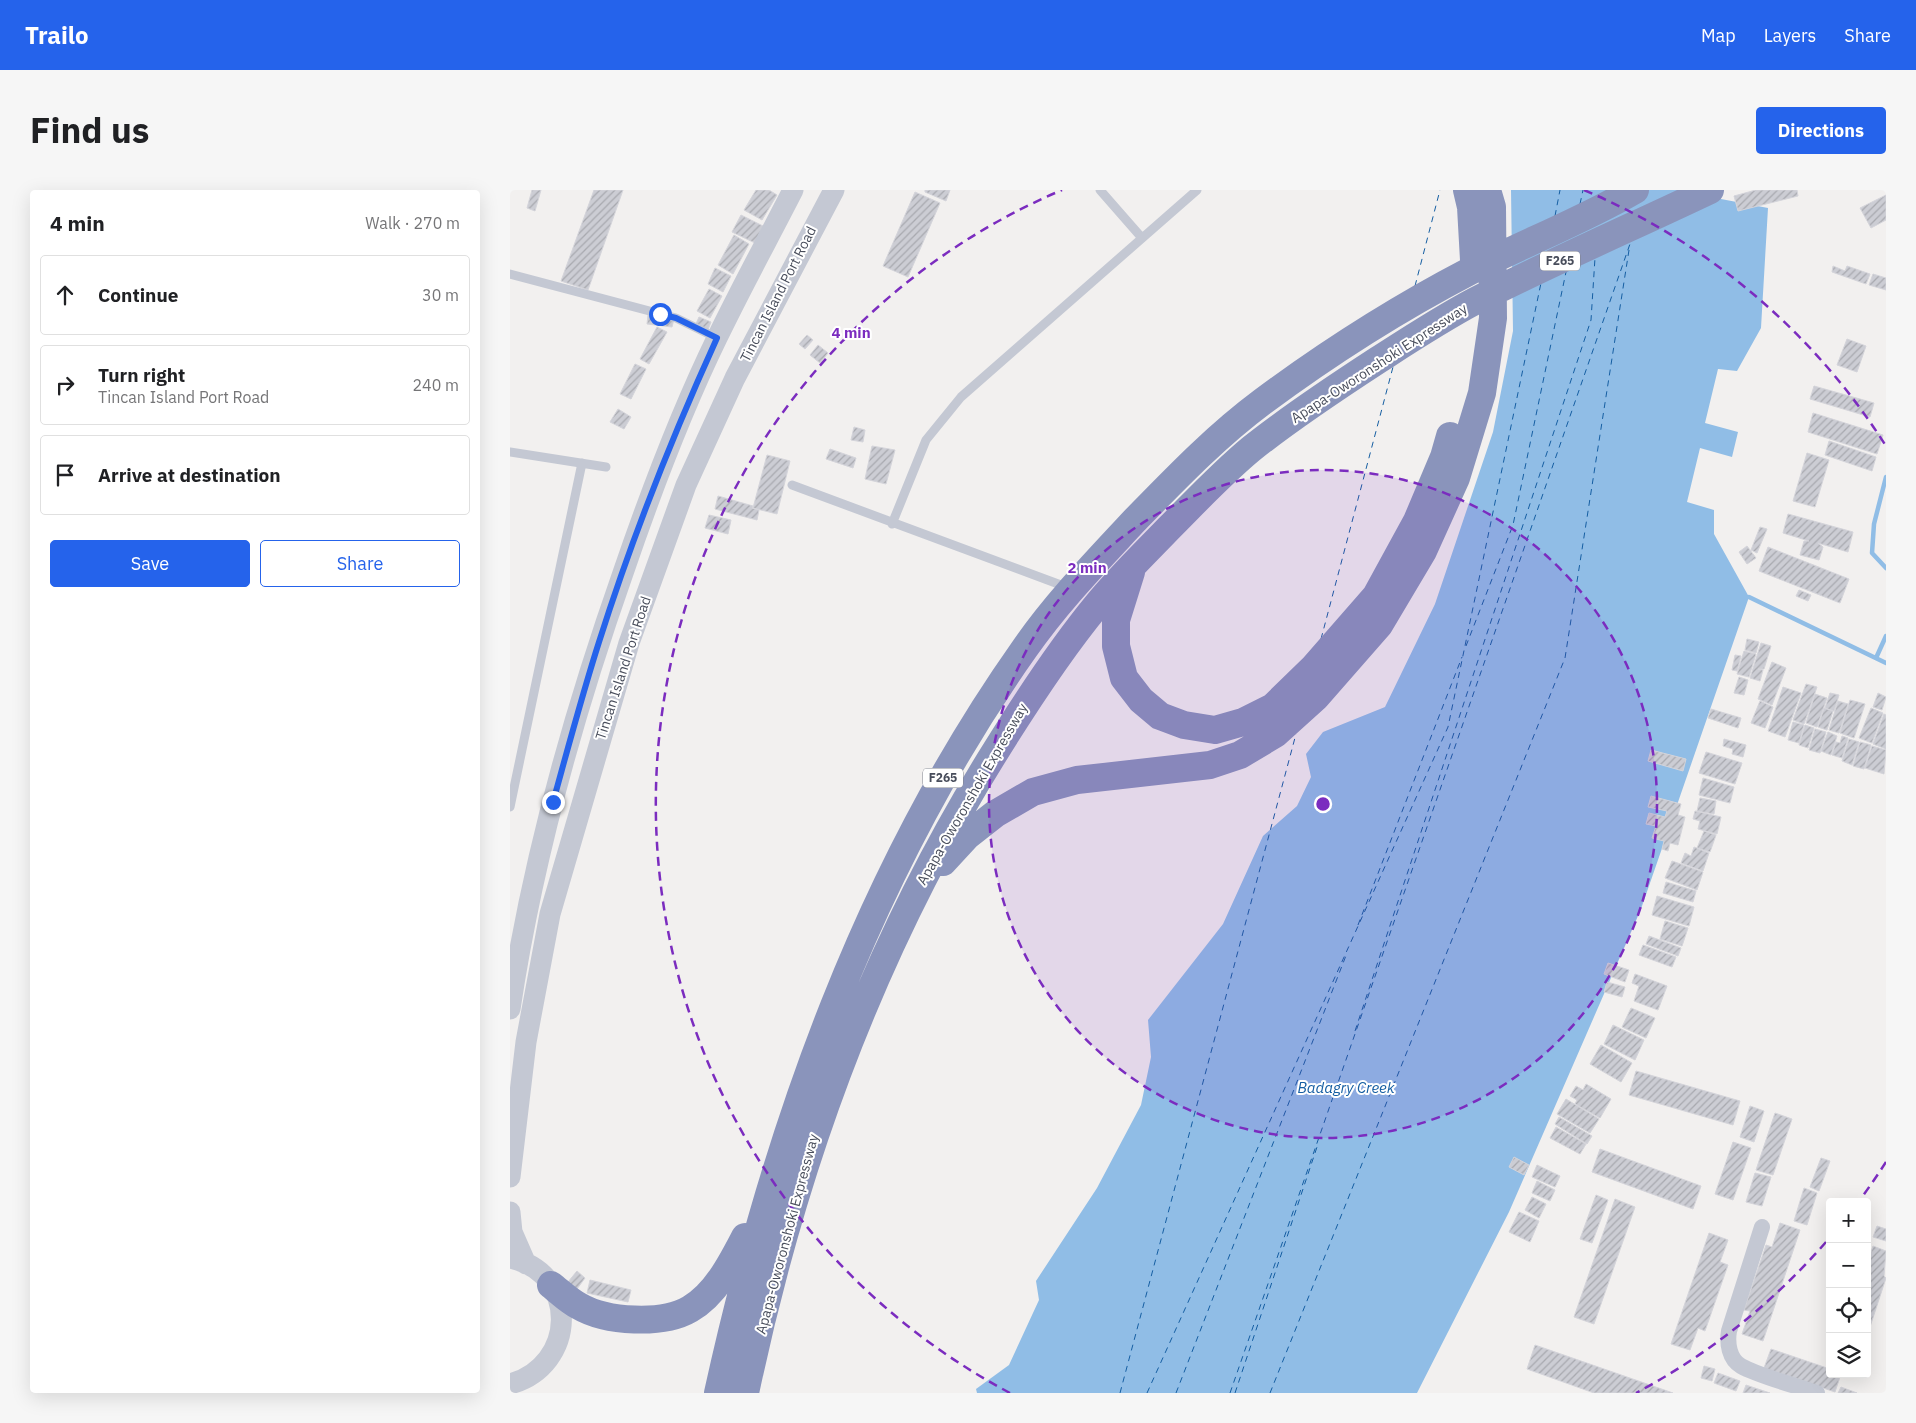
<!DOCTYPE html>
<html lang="en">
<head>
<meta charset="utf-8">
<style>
	body { margin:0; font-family:"IBM Plex Sans",sans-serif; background:#f6f6f6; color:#202124 }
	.controls { position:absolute; right:15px; bottom:15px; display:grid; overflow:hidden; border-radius:5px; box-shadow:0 5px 20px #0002 }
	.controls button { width:45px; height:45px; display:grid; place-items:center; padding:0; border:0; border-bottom:1px solid #e0e0e0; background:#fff; color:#202124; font:25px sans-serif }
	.stop { position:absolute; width:15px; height:15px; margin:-11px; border:4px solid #2563eb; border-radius:50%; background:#fff }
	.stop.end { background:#2563eb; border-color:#fff; box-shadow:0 1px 5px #0008 }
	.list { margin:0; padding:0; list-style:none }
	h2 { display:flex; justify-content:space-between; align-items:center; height:65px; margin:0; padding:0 20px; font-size:21px }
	h2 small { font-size:16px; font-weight:400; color:#757577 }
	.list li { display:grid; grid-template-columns:32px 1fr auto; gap:15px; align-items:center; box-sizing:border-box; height:80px; margin:0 10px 10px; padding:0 10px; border:1px solid #e0e0e0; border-radius:5px }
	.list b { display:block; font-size:19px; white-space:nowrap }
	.list p { margin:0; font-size:16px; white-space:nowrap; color:#757577 }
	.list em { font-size:16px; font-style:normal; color:#757577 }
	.actions { display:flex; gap:10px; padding:15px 20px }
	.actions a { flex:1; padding:11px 0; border:1px solid #2563eb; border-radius:5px; text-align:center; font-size:18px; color:#2563eb }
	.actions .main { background:#2563eb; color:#fff }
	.icon { flex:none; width:28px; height:28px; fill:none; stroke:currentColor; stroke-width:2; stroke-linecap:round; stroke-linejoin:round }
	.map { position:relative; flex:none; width:1376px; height:1203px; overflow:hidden; border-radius:5px }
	header { display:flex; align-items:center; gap:30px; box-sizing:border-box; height:70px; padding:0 25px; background:#2563eb; color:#fff }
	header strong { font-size:24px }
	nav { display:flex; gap:28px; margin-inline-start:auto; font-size:18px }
	.intro { display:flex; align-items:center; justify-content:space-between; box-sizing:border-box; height:120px; padding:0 30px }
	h1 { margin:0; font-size:35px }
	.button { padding:12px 22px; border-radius:5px; background:#2563eb; color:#fff; font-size:18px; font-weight:700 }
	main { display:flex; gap:30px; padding:0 30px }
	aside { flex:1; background:#fff; border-radius:5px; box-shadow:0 5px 20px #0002 }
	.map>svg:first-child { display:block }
</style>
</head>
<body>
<header>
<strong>Trailo</strong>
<nav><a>Map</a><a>Layers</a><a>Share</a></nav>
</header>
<div class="intro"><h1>Find us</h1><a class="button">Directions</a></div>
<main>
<aside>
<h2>4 min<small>Walk · 270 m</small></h2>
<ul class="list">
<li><svg class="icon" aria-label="ahead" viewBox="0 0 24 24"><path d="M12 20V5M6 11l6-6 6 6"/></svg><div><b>Continue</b></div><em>30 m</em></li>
<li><svg class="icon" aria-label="right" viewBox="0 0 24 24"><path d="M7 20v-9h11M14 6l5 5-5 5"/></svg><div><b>Turn right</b><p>Tincan Island Port Road</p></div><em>240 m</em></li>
<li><svg class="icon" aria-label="arrive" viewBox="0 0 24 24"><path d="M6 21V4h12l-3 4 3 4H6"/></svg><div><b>Arrive at destination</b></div></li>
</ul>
<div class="actions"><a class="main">Save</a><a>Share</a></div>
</aside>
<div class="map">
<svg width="1376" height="1203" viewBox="0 0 1376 1203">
	<defs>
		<pattern id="building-hatch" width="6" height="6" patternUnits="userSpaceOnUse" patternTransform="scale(1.25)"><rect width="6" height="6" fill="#cccdd4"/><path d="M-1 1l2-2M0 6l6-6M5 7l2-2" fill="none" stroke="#a8a9af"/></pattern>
	</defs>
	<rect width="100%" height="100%" fill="#f2f0ef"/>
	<path fill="#90bde6" d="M1001,0h206l4,9 47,9 -7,120 -24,43 -19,-2 -13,54 33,9 -6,25 -32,-9 -13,54 27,8v24l35,63 -108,312 -132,303 -92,181h-440l-1,-4 33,-24 30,-65 -3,-19 61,-93 44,-83 10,-48 -3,-37 75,-96 40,-88 34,-30 14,-29 -5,-23 17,-22 62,-25 50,-103 58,-172 20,-101z"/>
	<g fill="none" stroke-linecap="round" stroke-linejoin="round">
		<path stroke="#90bde6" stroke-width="4.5" d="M1376,287l-12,47 -2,29 14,15
			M1239,407l137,66
			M1366,468l10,-22"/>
		<path stroke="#155ea2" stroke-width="1" stroke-dasharray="6 5" stroke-linecap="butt" d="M1070,14l3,-14
			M1045,26l5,-26
			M905,96l25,-96
			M811,449l72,-272
			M956,456l47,-121 53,-253
			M848,735l104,-268
			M845,841l236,-711 4,-62
			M610,1203l176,-659
			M637,1203l301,-666 93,-444
			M666,1203l171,-440
			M720,1203l401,-1152
			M725,1203l83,-249
			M760,1203l295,-735 64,-408"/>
	</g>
	<path fill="url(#building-hatch)" stroke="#d4d4da" d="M22,0h9l-6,21 -8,-3z
		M84,0h29l-35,100 -27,-9z
		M246,0h13l8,5 -15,25 -18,-10z
		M415,0h25l-4,11 -21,-9z
		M1246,0h41l1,6 -60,15 -4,-15z
		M405,2l25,11 -32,74 -25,-11z
		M1376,5v25l-15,8 -11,-20z
		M231,25l22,11 -8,17 -23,-11z
		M224,45l15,9 -16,30 -15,-9z
		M1323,76l12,5 2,-5 23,8 -4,10 -34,-12z
		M205,78l16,8 -8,16 -15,-8z
		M1363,84l13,4v12l-17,-5z
		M199,99l13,7 -12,22 -13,-7z
		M138,125l26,4 -2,8 -25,-3z
		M189,127l12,5 -4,10 -12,-6z
		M147,137l10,5 -18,32 -9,-5z
		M297,145l6,5 -8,9 -6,-5z
		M1337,149l19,7 -9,26 -20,-7z
		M308,155l10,8 -8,10 -10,-8z
		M125,174l11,5 -15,30 -11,-5z
		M1304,196l60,17 -4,14 -60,-18z
		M108,219l13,8 -7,12 -14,-7z
		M1303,223l70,22 -6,19 -69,-22z
		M344,237l11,3 -2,12 -12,-2z
		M1319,251l47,16 -4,14 -47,-16z
		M362,256l23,4 -9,34 -21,-5z
		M320,259l26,9 -3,10 -27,-9z
		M1297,263l22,7 -14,47 -22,-6z
		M257,265l23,6 -13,53 -24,-6z
		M208,306l35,10 -1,2 7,2 -2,10 -42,-11z
		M1278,324l65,18 -5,20 -30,-9 5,4 -4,13 -19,-5 4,-14h5l-26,-8z
		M199,325l22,5 -3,14 -23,-6z
		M1250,337l7,2 -10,24 -6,-3z
		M1237,356l9,12 -9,6 -8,-12z
		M1258,357l81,32 -9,24 -81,-32z
		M1289,400l12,5 -3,6 -12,-5z
		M1237,449l12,3 -3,11 -11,-3z
		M1251,453l10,3 -7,23h-6l5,1 -3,11 -10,-3z
		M1234,461l12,3 -7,23 -12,-3z
		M1225,465l6,1 -4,15 -5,-1z
		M1262,472l14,6 -14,37 -14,-6z
		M1229,487l9,3 -4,15 -10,-2z
		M1296,494l11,3 -13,37 -11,-4z
		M1273,497l18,6 -16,44 -17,-6z
		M1320,503l9,2 -5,16 -9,-3z
		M1368,503l8,4 -4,13 -9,-3z
		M1305,504l12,4 -10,29 -11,-4z
		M1340,510l15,4 -11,34 -14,-5z
		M1250,511l13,6 -8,21 -14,-5z
		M1328,511l10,3 -9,29 -10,-3z
		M1314,518l9,3 -6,19 -9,-3z
		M1361,518l12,5 -11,30 -13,-5z
		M1201,519l30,9 -3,10 -30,-10z
		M1374,524l2,1v34l-13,-5z
		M1283,532l11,3 -5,18 -11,-3z
		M1295,535l9,3 -6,20 -9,-3z
		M1305,539l11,3 -6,21 -11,-3z
		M1318,542l9,4 -6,19 -10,-4z
		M1332,546l6,2 -6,20 -10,-3 4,-13 4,1z
		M1214,549l22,6 -3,12 -11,-3 1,-5 -10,-3z
		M1339,549l10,3 -7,23 -10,-4z
		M1350,552l11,3 -7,24 -11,-3z
		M1362,556l14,4 -2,24 -19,-6z
		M1141,560l35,9 -3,12 -35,-10z
		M1196,562l36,11 -7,21 -36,-11z
		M1193,588l31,9 -4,16 -31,-8z
		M1141,606l30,8 -3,11 7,2 -7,28 -8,-2 -2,8 -6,-2 2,-8 -12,-3 4,-12 -10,-2 3,-11 16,4 2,-6 -19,-4z
		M1190,608l16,3 -2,13 -17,-3z
		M1185,621l26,6 -4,17 -19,-5 2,-8 -7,-2z
		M1194,641l12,4 -6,17 -13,-4z
		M1184,657l15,6 -6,18 -22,-8 4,-10 6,3z
		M1162,671l31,11 -6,18 -32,-12z
		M1156,692l30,9 -3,11 -30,-9z
		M1147,706l37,11 -5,19 -37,-11z
		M1155,731l23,7 -6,18 -22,-7z
		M1139,746l32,12 -3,8 -32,-12z
		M1133,755l33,12 -4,10 -33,-12z
		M1098,773l21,7 -4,12 -21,-8z
		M1125,784l32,12 -9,24 -24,-9 5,-15 -7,-3z
		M1097,792l18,5 -3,10 -18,-5z
		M1121,818l24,10 -9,20 -24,-11z
		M1103,835l31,15 -9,20 -31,-16z
		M1091,855l31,18 -11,19 -31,-18z
		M1126,881l104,30 -7,24 -104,-30z
		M1076,894l25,15 -11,19 -25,-14 2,-4 -7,-4 6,-10 7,4z
		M1056,909l33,20 -9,14 -33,-19z
		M1240,916l14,5 -10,31 -14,-5z
		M1265,923l17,6 -19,56 -17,-5z
		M1049,927l33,19 -5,8 -32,-20z
		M1046,937l30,17 -6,10 -30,-16z
		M1223,952l18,6 -18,52 -18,-6z
		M1090,959l101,37 -8,23 -101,-37z
		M1004,967l15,8 -5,10 -15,-8z
		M1311,968l9,3 -11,30 -9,-4z
		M1027,975l23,11 -5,11 -23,-10z
		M1245,983l16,4 -9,29 -16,-4z
		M1027,991l18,9 -5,11 -18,-8z
		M1294,998l13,5 -10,32 -13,-4z
		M1086,1005l12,5 -16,43 -12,-4z
		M1022,1007l14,7 -7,14 -14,-8z
		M1105,1009l20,8 -41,117 -20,-7z
		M1009,1022l20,9 -9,21 -21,-10z
		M1270,1033l20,7 -37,111 -21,-7 8,-23 -6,-1 22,-65 6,2z
		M1367,1036l9,3v12l-13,-4z
		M1199,1043l19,7 -8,22 8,3 -23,66 -7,-3 -8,22 -19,-6z
		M1363,1056l13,5 -2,25 2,2 -19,58v-71z
		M67,1081l8,7 -8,11 -9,-7z
		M80,1090l41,10 -3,12 -41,-9z
		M1025,1155l138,48h-79l-67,-24z
		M1261,1159l59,20v5h11l-6,18 -71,-24z
		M1194,1176l11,3 -3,12 -11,-3z
		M1208,1183l22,8 -4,10 -22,-8z
		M1236,1195l24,8h-27z
		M1331,1197l16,6h-19z"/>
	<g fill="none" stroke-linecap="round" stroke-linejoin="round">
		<path stroke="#c4c8d3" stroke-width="9" d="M590,0l42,48
			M0,84l166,44 41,20
			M0,262l96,15
			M282,295l277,103
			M382,334l34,-84 35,-43 236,-207
			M0,617l72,-344"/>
		<path stroke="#c4c8d3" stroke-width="16" d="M1252,1037l-33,104c-2,12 0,28 12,35 18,10 56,20 76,27"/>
		<path stroke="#c4c8d3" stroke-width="21" d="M0,819c22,-148 63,-294 113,-436 27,-79 57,-159 94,-235 24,-50 51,-99 76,-148
			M0,987l16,-135 24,-128 79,-271 57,-158 49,-107 99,-188
			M0,1022l2,20 14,32
			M0,1068c70,15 67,108 0,126"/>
		<path stroke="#8a94bb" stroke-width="28" d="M957,0l4,17 3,53
			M621,382l-15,48v26l8,32 17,22 19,16 24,9 31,5 28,-8 30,-15 41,-40 62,-71 41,-75 27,-64 6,-21
			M433,672l24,-26 28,-22 38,-22 44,-12 133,-15 30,-10 35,-21 41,-37 63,-72 44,-74 33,-73 26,-85 11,-75 -1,-111 -5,-17
			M41,1095c9,7 18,16 28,21 27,16 84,19 111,3 26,-15 42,-47 55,-72
			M208,1203c58,-263 150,-523 307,-745 32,-46 71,-86 109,-127 41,-42 81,-84 128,-119 66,-49 135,-93 208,-131 54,-28 112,-50 165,-81
			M235,1203c48,-228 126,-443 250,-641 31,-50 64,-101 102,-147 22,-27 48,-52 72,-77 27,-27 53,-55 82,-79 40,-32 84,-61 127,-89 31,-20 63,-41 97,-59 77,-39 157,-74 235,-111"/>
	</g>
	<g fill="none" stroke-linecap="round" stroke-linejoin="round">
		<path stroke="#2563eb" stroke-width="6" d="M43,612c15,-54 29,-107 46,-160 33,-104 73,-205 118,-304l-41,-20 -16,-4"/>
	</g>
	<circle cx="813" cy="614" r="334" fill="#7b2cbf" fill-opacity=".12"/>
	<g fill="none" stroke="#7b2cbf" stroke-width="2.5" stroke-dasharray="9 6">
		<circle cx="813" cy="614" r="334"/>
		<path d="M1376 972A667 667 0 0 1 1349 1011M1316 1052A667 667 0 0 1 1126 1203M500 1203A667 667 0 0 1 552 0M1074 0A667 667 0 0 1 1376 256"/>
	</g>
	<g text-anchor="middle" stroke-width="4" stroke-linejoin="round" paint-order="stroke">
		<g fill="#fff" stroke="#7f828c" stroke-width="1">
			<rect x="1030" y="61.5" width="40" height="19" rx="4"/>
			<rect x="413" y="578.5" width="40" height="19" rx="4"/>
		</g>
		<g font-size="12" font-weight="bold" fill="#484d5b">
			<text x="1050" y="75">F265</text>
			<text x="433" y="592">F265</text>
		</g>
		<g font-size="14" fill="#484d5b" stroke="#fff">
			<text transform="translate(268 104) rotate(-63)" y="5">Tincan Island Port Road</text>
			<text transform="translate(869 173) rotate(-33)" y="5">Apapa-Oworonshoki Expressway</text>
			<text transform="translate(113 478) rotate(-72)" y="5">Tincan Island Port Road</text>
			<text transform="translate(462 604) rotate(-60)" y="5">Apapa-Oworonshoki Expressway</text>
			<text transform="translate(277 1044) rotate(-75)" y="5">Apapa-Oworonshoki Expressway</text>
		</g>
		<g font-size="15" font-style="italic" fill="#155ea2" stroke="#fff">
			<text x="836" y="903">Badagry Creek</text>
		</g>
	</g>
	<circle cx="813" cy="614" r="8" fill="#7b2cbf" stroke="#fff" stroke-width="2.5"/>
	<g font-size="15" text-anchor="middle" font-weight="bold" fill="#7b2cbf" stroke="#fff" stroke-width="4" stroke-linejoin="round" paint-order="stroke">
		<text x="341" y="148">4 min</text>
		<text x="577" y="383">2 min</text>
	</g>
</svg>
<div class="controls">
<button>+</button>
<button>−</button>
<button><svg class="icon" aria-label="locate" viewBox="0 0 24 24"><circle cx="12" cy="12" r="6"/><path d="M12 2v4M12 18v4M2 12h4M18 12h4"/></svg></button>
<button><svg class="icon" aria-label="layers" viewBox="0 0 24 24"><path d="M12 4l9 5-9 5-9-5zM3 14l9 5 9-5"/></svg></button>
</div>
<div class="stop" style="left:150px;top:124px"></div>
<div class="stop end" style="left:43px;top:612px"></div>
</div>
</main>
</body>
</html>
